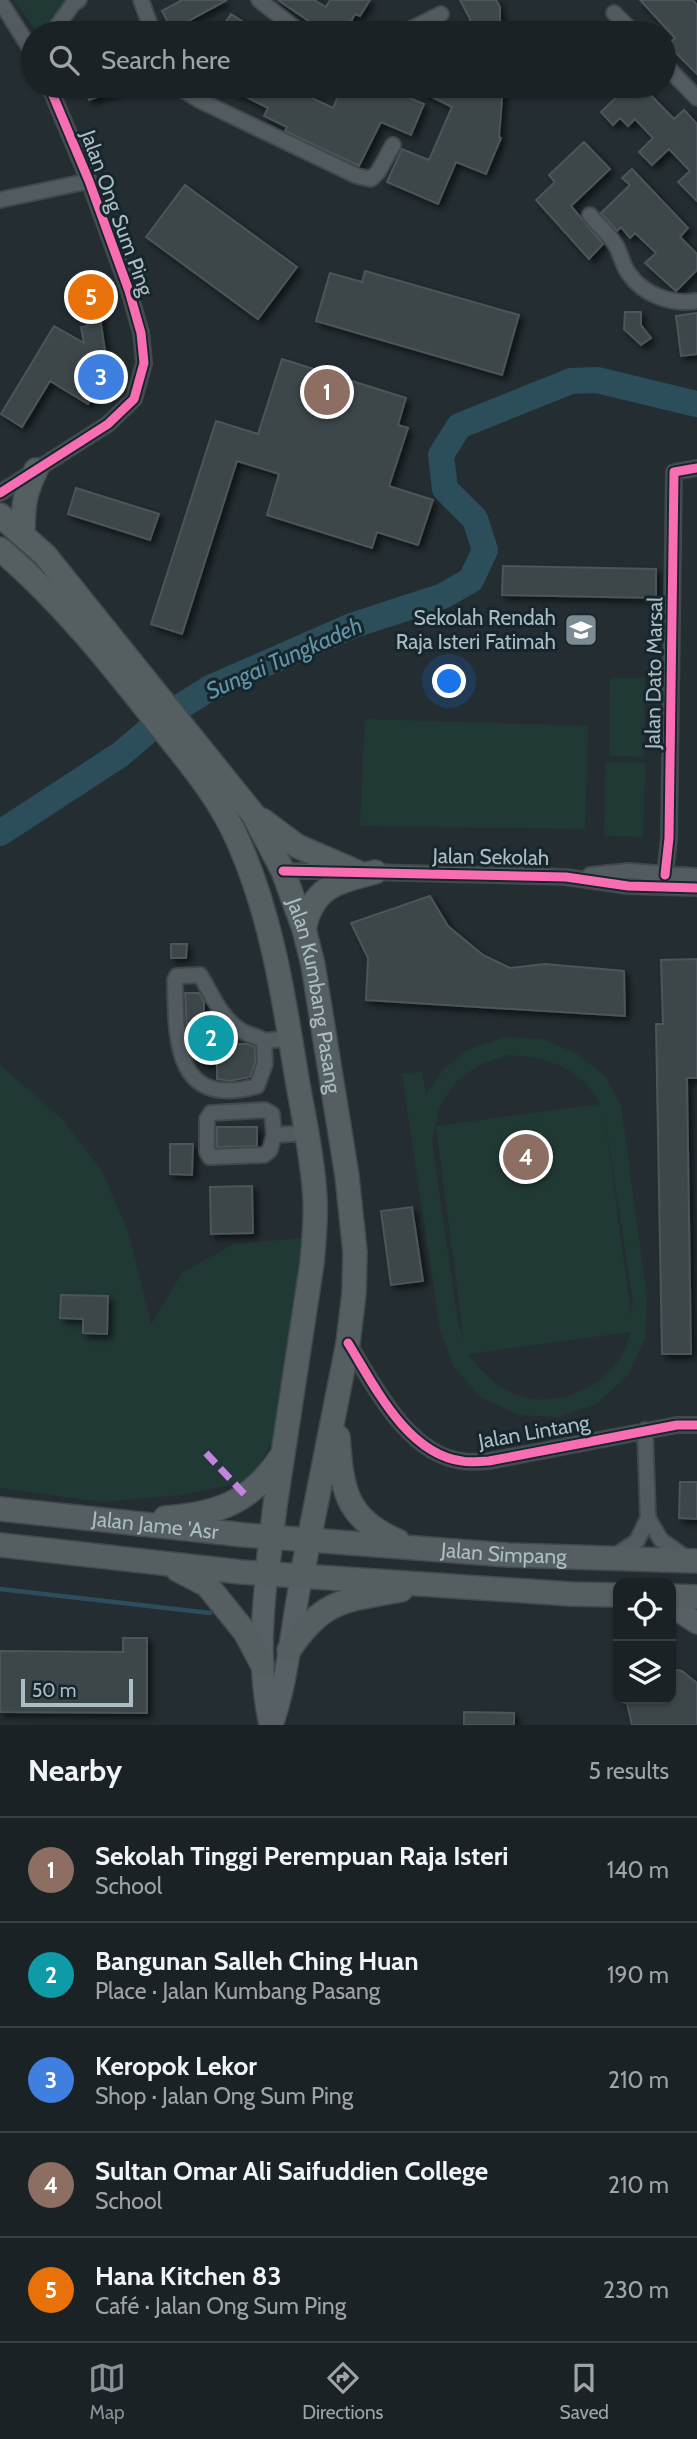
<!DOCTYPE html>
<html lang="en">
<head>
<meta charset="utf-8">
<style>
	body { margin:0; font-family:Cabin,sans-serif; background:#242a2e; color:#f1f3f6 }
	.controls { position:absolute; right:21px; bottom:21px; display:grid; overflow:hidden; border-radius:14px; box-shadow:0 2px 5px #0004 }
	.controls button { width:63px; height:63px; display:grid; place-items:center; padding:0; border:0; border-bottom:2px solid #393f43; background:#1b2226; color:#f1f3f6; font:35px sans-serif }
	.scale { position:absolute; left:21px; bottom:18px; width:112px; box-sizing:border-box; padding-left:7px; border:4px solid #abbdc5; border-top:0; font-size:19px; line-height:24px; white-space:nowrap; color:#abbdc5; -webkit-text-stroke:5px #17262c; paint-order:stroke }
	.you { position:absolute; left:450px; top:682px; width:24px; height:24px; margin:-18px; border:5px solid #fff; border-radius:50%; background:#1a73e8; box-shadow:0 0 0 10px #1a73e833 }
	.badge { display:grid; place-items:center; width:46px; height:46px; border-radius:50%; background:#8c9099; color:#fff; font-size:23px; font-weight:700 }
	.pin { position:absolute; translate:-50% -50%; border:4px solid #fff; box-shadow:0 2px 7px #0006 }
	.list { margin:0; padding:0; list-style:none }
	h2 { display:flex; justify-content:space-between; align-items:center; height:91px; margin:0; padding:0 28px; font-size:30px }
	h2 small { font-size:23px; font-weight:400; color:#a0a4a7 }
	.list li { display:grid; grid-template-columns:46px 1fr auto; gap:21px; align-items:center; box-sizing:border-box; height:105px; padding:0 28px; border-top:2px solid #393f43 }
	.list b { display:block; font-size:26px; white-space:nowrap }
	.list p { margin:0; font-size:23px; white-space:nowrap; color:#a0a4a7 }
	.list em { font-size:23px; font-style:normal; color:#a0a4a7 }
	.icon { flex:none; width:38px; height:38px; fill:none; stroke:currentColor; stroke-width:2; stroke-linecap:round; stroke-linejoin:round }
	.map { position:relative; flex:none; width:697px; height:1725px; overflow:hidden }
	.search { position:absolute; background:#1b2226; box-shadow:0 2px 5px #0004; left:21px; right:21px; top:21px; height:77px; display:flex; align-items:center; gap:18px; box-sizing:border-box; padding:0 24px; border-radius:38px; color:#a0a4a7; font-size:26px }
	.sheet { height:616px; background:#1b2226 }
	nav { display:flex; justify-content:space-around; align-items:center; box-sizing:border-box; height:98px; border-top:2px solid #393f43; background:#1b2226; font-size:19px; color:#a0a4a7 }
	nav a { display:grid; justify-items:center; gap:4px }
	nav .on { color:#8c9099 }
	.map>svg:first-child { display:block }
</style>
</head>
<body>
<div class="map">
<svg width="697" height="1725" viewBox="0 0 697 1725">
	<defs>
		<filter id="shadow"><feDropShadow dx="4" dy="4" stdDeviation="3.5" flood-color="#0009"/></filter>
	</defs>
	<rect width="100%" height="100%" fill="#242e32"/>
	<path fill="#213935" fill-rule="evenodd" d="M14,0h67l-8,4 -31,29h-4z
		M610,678h35l-1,79 -35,-1z
		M365,719l223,7 -3,103 -225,-3z
		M606,762l39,1 -2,74 -39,-1z
		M505,1037l37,2 36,15 27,22 16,29 26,193 -2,41 -17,36 -30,28 -38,14 -41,-2 -37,-17 -28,-30 -14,-38 -38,-256 20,-3 4,24 17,-25 25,-20zM508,1055c39,2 73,12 92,49l-164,22 28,215 -6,-18 -26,-182 7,-33 17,-26 21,-16zM604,1112l29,189 -2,14zM630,1332c-6,46 -64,77 -108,65 -22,-7 -41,-24 -54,-43z
		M0,1065l62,54 40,52 25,58 24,96 31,-52 52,-29 71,-6 -22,183 -32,59 -69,15 -80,7 -102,-14z"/>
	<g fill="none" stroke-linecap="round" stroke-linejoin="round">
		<path stroke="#2c4e5a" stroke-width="4.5" d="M0,1589l210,24"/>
		<path stroke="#2c4e5a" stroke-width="26" d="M0,833l121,-79 43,-37 46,-29 144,-63 89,-29 28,-16 14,-30 -10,-31 -30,-30 -4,-34 18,-29 112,-45 26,-1 100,24"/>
	</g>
	<path fill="#3d464a" stroke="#4b555a" stroke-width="2" filter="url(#shadow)" d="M182,0h45l-55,30 -10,-19z
		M278,0h36l12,7 4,-7h40l-10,16 -5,-2 -5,9 -2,-2 -6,10 -15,-9 -5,8z
		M460,0h36l4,7v26h-30v-14z
		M640,0h53l4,5v69l-29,-29 7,-7z
		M231,14l30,19h-42z
		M84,86h40v2l-35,12z
		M237,86h11l13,6 3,-6h54l-6,12 21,10 10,-22h39l42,18 -13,31 -30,-13 -22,44 -74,-35 2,-4 -23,-11 4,-8 -34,-17z
		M410,86h93l-4,51 2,1 -15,36 -30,-12 -18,42 -51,-22 15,-33 27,11 23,-53z
		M628,86h14l32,33 10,-9 13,14v77l-19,-19 12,-11 -21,-22 -17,16 -13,-13 14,-14 -18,-19 -7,7 -8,-8 -7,7 -12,-13z
		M584,142l26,27 -39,37 32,38 -14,15 -53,-59 19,-18 -6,-7z
		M632,169l56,59 -8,9 17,17v16l-21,21 -31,-28 11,-10 -21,-20 -5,5 -9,-11 -4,4 -16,-18 29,-28 -8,-7z
		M185,185l112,82 -39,52 -112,-82z
		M365,271l154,44 -17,60 -186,-54 14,-48 32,9z
		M91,292l8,19 7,46 -8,14 7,4 -17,29 -38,-23 -28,46 -21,-13 53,-88 30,17 -3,-16 7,-1 -11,-29z
		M625,312h16v13l10,13 -10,7 -17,-16z
		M697,313v41l-16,2 -5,-40z
		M282,359l124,39 -8,27 10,3 -19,58 44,14 -15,45 -41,-13 -5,16 -105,-33 12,-41 -42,-13 -55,173 -31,-10 65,-203 42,13z
		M76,488l83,26 -9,26 -82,-26z
		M503,566l153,3v29l-154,-3z
		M430,896l18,30 35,29 27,13 35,-4 79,7 1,45 -259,-16 2,-42 -17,-35z
		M171,944h16l-1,14h-15z
		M697,959v119h-10l4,276h-29l-6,-330h7l-2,-64z
		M185,993h14l5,9v16h10l9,10v16h24l8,3v16l-5,14 -20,4 -13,-2v-16l-17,-1v-30h-13z
		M217,1127h40v19l-40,1z
		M170,1144h23l-1,31 -22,-1z
		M252,1186l1,47 -42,1 -1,-47z
		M412,1207l11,74 -32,4 -10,-74z
		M61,1295l47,1 -1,38 -24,-1v-14l-23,-1z
		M680,1482h17v37l-18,-1z
		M123,1638h24v75l-147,-1v-61l123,1z
		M671,1669l11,2 15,12v42h-65l-6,-26h45z
		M464,1712l50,1v12h-50z"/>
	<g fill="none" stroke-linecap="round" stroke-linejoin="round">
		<defs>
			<path id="street" d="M141,0l12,33
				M259,0l42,33
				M0,1l33,52
				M614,13l20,20
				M52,33l21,-29 6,-4
				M403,33l38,-19
				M664,64l33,34
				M177,86l22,14 158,76 14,3 7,-7 15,-27
				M0,200l89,-19
				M590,215c8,10 19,19 25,29 6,9 7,21 14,30 15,21 43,31 68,27
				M0,493l108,-69 26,-25 10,-36 -3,-30 -12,-42 -40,-110 -40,-95
				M283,871h60
				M367,872l199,5 62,9 69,2
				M590,875l38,-4 69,5
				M665,875l4,-37 5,-366 23,-4
				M264,1041l1,23 -8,22c-83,23 -81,-46 -82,-106l2,-4 23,-1c12,19 20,42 39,54 7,6 17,6 25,12l27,-3
				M274,1135l-4,15 -6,5 -54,2 -3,-5v-33l4,-6 54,-3 7,4 2,21 33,-2
				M348,1343c26,42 59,111 114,118 8,2 18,0 27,0l188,-36h20
				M648,1518l13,22 27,19
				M613,1557l24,-16 11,-23 -3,-88"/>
			<path id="secondary" d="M267,1573c-6,51 -8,102 3,152
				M671,1606l26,17
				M272,1725c17,-48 19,-100 30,-150"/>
			<g id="primary">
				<path id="s1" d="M0,515l45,40 208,259 30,57 21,58 9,36 34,211 8,76 -1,41 -6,50 -46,232"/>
				<path d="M23,534c0,-27 1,-40 13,-64"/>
				<path d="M0,549c59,50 108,111 156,172 31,39 63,75 83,122 33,75 45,156 58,236 7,40 16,80 18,120 1,21 -1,43 -3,64l-37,243 -8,67"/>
				<path d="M262,820l35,26 60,26"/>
				<path d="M304,929c9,-43 33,-47 71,-57"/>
				<path d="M338,1437c4,52 7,82 60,104"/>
				<path id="s2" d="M0,1509l245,26 263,20 189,6"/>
				<path d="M165,1518c54,-4 86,-16 116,-61"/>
				<path d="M0,1545l241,27 330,22 47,1"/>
				<path d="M178,1570l29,15 38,47 17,32"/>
				<path d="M671,1596l26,1"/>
				<path d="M289,1650c34,-51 56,-50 112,-60"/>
			</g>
		</defs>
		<use href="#street" stroke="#42494d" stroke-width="18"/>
		<use href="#secondary" stroke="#42494d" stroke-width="24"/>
		<use href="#primary" stroke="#414a4e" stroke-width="26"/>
		<use href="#street" stroke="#525c60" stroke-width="14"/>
		<use href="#secondary" stroke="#576165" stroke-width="21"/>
		<use href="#primary" stroke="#555f62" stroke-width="23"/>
		<path stroke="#c483df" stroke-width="7" stroke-dasharray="14 7" stroke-linecap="butt" d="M206,1453l40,43"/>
		<defs>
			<path id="cycleway" d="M0,493l108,-69 26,-25 10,-36 -3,-30 -12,-42 -40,-110 -40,-95
				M283,871l283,6 62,9 69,2
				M665,875l4,-37 5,-366 23,-4
				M348,1343c26,42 59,111 114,118 8,2 18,0 27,0l188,-36h20"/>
		</defs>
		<use href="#cycleway" stroke="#17262c" stroke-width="13"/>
		<use href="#cycleway" stroke="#f96db3" stroke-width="9"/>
	</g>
	<defs>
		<symbol id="school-square" viewBox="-11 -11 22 22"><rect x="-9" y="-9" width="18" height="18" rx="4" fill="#7c8b92" stroke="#17262c"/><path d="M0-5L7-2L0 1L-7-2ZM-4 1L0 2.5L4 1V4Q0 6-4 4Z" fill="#fff"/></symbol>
	</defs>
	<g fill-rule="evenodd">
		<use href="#school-square" x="562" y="611" width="38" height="38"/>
	</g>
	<g text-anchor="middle" stroke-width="6" stroke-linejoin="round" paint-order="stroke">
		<g font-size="21" fill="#abbdc5" stroke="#17262c">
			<text transform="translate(117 213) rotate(70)" y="7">Jalan Ong Sum Ping</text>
			<text transform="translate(654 673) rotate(-89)" y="7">Jalan Dato Marsal</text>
			<text transform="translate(491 857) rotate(1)" y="7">Jalan Sekolah</text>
			<text dy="7" stroke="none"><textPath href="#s1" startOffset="586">Jalan Kumbang Pasang</textPath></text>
			<text transform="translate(534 1432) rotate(-10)" y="7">Jalan Lintang</text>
			<text dy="7" stroke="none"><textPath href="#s2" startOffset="156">Jalan Jame 'Asr</textPath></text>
			<text dy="7" stroke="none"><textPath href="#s2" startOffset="506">Jalan Simpang</textPath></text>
		</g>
		<g font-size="21" fill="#abbdc5" stroke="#17262c" text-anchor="end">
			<text x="556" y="625">Sekolah Rendah<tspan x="556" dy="24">Raja Isteri Fatimah</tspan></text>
		</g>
		<g font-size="23" font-style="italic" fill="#6095a8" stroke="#17262c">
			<text transform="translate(284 658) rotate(-24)" y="8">Sungai Tungkadeh</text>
		</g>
	</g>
</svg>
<div class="controls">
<button><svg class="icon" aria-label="locate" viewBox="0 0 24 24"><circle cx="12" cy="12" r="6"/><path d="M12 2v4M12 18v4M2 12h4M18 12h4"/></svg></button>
<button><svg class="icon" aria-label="layers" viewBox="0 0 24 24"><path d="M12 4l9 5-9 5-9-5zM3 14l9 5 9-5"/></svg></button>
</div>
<div class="scale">50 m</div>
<div class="you"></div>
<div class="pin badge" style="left:327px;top:392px;background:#8d6e63">1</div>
<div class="pin badge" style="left:211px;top:1038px;background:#0f9aa8">2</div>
<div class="pin badge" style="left:101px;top:377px;background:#3f7fe0">3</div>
<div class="pin badge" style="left:526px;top:1157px;background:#8d6e63">4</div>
<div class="pin badge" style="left:91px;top:297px;background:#e8710a">5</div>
<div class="search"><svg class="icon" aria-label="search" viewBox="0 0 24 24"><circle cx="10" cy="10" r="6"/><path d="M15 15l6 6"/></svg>Search here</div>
</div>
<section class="sheet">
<h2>Nearby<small>5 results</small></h2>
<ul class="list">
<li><span class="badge" style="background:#8d6e63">1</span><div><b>Sekolah Tinggi Perempuan Raja Isteri</b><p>School</p></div><em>140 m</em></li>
<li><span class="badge" style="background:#0f9aa8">2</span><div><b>Bangunan Salleh Ching Huan</b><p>Place · Jalan Kumbang Pasang</p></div><em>190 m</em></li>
<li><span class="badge" style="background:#3f7fe0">3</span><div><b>Keropok Lekor</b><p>Shop · Jalan Ong Sum Ping</p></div><em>210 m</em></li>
<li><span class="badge" style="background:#8d6e63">4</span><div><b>Sultan Omar Ali Saifuddien College</b><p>School</p></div><em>210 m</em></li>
<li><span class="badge" style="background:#e8710a">5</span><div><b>Hana Kitchen 83</b><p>Café · Jalan Ong Sum Ping</p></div><em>230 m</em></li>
</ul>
</section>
<nav>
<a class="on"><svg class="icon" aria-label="map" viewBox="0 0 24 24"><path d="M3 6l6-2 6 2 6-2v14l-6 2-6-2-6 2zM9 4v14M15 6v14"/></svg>Map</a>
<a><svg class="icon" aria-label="directions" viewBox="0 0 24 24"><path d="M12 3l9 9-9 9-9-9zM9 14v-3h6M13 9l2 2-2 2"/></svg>Directions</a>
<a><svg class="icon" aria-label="saved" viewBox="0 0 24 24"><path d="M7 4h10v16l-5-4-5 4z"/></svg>Saved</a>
</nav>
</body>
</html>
